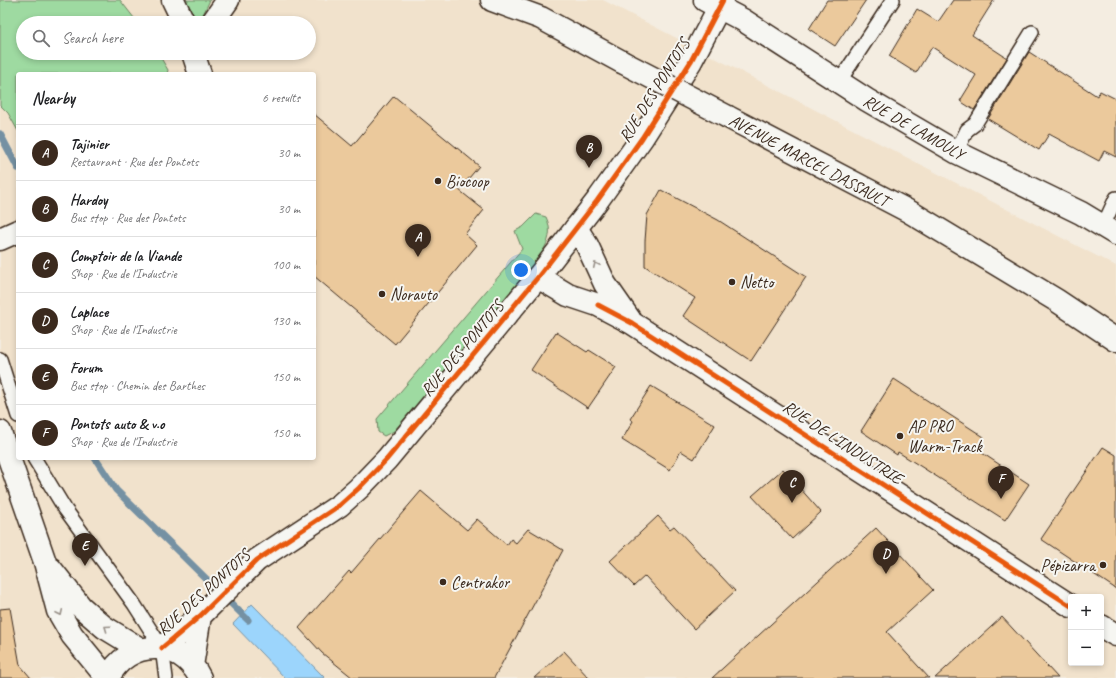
<!DOCTYPE html>
<html lang="en">
<head>
<meta charset="utf-8">
<style>
	body { margin:0; font-family:Caveat,sans-serif; background:#f6f6f6; color:#202124 }
	.controls { position:absolute; right:12px; bottom:12px; display:grid; overflow:hidden; border-radius:4px; box-shadow:0 2px 6px #0003 }
	.controls button { width:36px; height:36px; display:grid; place-items:center; padding:0; border:0; border-bottom:1px solid #e0e0e0; background:#fff; color:#202124; font:20px sans-serif }
	.you { position:absolute; left:521px; top:270px; width:14px; height:14px; margin:-10px; border:3px solid #fff; border-radius:50%; background:#1a73e8; box-shadow:0 0 0 6px #1a73e833 }
	.badge { display:grid; place-items:center; width:26px; height:26px; border-radius:50%; background:#3b2a1e; color:#fff; font-size:13px; font-weight:700 }
	.pin { position:absolute; translate:-50% -33px; filter:drop-shadow(0 1px 2px #0008) }
	.pin::after { content:''; position:absolute; top:21px; width:14px; height:12px; background:inherit; clip-path:polygon(0 0,100% 0,50% 100%) }
	.list { margin:0; padding:0; list-style:none }
	h2 { display:flex; justify-content:space-between; align-items:center; height:52px; margin:0; padding:0 16px; font-size:17px }
	h2 small { font-size:13px; font-weight:400; color:#757577 }
	.list li { display:grid; grid-template-columns:26px 1fr auto; gap:12px; align-items:center; box-sizing:border-box; height:56px; padding:0 16px; border-top:1px solid #e0e0e0 }
	.list b { display:block; font-size:15px; white-space:nowrap }
	.list p { margin:0; font-size:13px; white-space:nowrap; color:#757577 }
	.list em { font-size:13px; font-style:normal; color:#757577 }
	.icon { flex:none; width:22px; height:22px; fill:none; stroke:currentColor; stroke-width:2; stroke-linecap:round; stroke-linejoin:round }
	.map { position:relative; flex:none; width:1116px; height:678px; overflow:hidden }
	.search { position:absolute; background:#fff; box-shadow:0 2px 6px #0003; left:16px; top:16px; width:300px; height:44px; display:flex; align-items:center; gap:10px; box-sizing:border-box; padding:0 14px; border-radius:22px; color:#757577; font-size:15px }
	.panel { position:absolute; background:#fff; box-shadow:0 2px 6px #0003; left:16px; top:72px; width:300px; height:388px; border-radius:4px }
	.map>svg:first-child { display:block }
</style>
</head>
<body>
<div class="map">
<svg width="1116" height="678" viewBox="0 0 1116 678">
	<rect width="100%" height="100%" fill="#f4ede1"/>
	<filter id="ink" filterUnits="userSpaceOnUse"><feTurbulence type="fractalNoise" baseFrequency=".025" numOctaves="2"/><feDisplacementMap in="SourceGraphic" scale="8" xChannelSelector="R" yChannelSelector="G"/><feConvolveMatrix kernelMatrix="1 2 1 2 8 2 1 2 1" color-interpolation-filters="sRGB"/></filter>
	<g filter="url(#ink)">
		<path fill="#f1e2cc" fill-rule="evenodd" d="M0,0h603l513,266v412h-1116zM23,23h286v30h-286zM18,74h296v384h-296zM1071,597h30v66h-30z"/>
		<path fill="#9edaa1" stroke="#6c8260" d="M0,0h120l18,23h-115v30h135l10,17 -1,4h-149v57l-10,-18 -8,-8z
			M186,0h24l-11,23h-2z
			M536,214l10,3c11,23 -7,38 -20,57l-132,157 -10,5 -6,-4 -1,-13 145,-170 -7,-18 8,-4z"/>
		<path fill="#9cd5fc" stroke="#7591a3" d="M252,604l73,74h-40l-52,-54z"/>
		<g fill="none" stroke-linecap="round" stroke-linejoin="round">
			<path stroke="#7591a3" stroke-width="7" d="M0,134l18,34
				M95,458l21,32 132,130"/>
		</g>
		<path fill="#ebc99c" stroke="#3b2a1e" d="M827,0h39l-31,46 -26,-17z
			M953,0h41l-22,35 35,23 -33,52 -14,-9 16,-26 -44,-28 -16,26 -27,-17 28,-47 21,13z
			M1029,52l68,44 3,-5 16,8v58l-12,-6 -5,10 -50,-27 -10,16 -51,-31z
			M394,96l85,70 -20,24 25,20 -19,24 12,11 -82,99 -81,-68v-162l38,32z
			M661,190l57,30 88,57 -55,84 -68,-45 12,-18 -50,-32v-25l2,-26z
			M556,332l31,20 2,-2 27,17 -28,41 -57,-38z
			M894,379l90,58 -8,12 53,35 -24,36 -107,-68 -1,3 -36,-24z
			M651,386l64,39 -21,34 -13,-8 -11,19 -48,-30 11,-19 -3,-2z
			M1103,447l13,8v134l-75,-50z
			M783,469l38,43 -29,27 -40,-43z
			M421,491l46,39 10,-11 30,26 4,-6 5,4 12,-14 35,21 -69,128h-141l-31,-25 -23,-25 50,-57 2,2z
			M658,516l12,13 4,-3 61,65 -41,38 -49,-53 -11,10 -24,-25z
			M876,528l57,62 -46,42 42,46h-217z
			M10,608l10,57 11,13h-31v-69z
			M1002,617l56,61h-123z
			M564,651l25,27h-55z"/>
		<g fill="none" stroke-linecap="round" stroke-linejoin="round">
			<defs>
				<path id="service" d="M839,82l54,-82
					M956,152l11,-22 8,-6 57,-92
					M1103,226l13,-28
					M0,359l18,57
					M34,458l31,51 69,95 28,44 4,30"/>
				<path id="minor" d="M705,0l38,20 124,80 89,52 125,61 35,21
					M576,228l11,17 18,39 25,36
					M538,277l30,18 30,10 34,18 439,283
					M1101,626l15,9"/>
				<path id="tertiary" d="M0,432l45,130 13,49 14,24 35,43
					M51,569l30,38 23,20 36,22
					M162,648l38,-32 57,-56 83,-55 19,-17 28,-29 151,-182 59,-76 45,-63 49,-77 32,-61
					M192,666l8,-50
					M108,678c20,-39 72,-41 92,0"/>
				<path id="primary" d="M173,0l11,23
					M492,0l49,18 81,44
					M212,23l16,-23
					M193,53l7,21
					M728,117l182,95 146,88 60,40
					M0,239l18,-8"/>
			</defs>
			<use href="#service" stroke="#3b2a1e" stroke-width="16"/>
			<use href="#minor" stroke="#3b2a1e" stroke-width="25"/>
			<use href="#tertiary" stroke="#3b2a1e" stroke-width="25"/>
			<use href="#primary" stroke="#3b2a1e" stroke-width="25"/>
			<use href="#service" stroke="#f6f6f2" stroke-width="13"/>
			<use href="#minor" stroke="#f6f6f2" stroke-width="22"/>
			<use href="#tertiary" stroke="#f6f6f2" stroke-width="22"/>
			<use href="#primary" stroke="#f6f6f2" stroke-width="22"/>
			<defs>
				<path id="primary-bridge" d="M622,62l106,55"/>
			</defs>
			<use href="#primary-bridge" stroke="#3b2a1e" stroke-width="25" stroke-linecap="butt"/>
			<use href="#primary-bridge" stroke="#f6f6f2" stroke-width="22"/>
			<defs>
				<path id="cycleway" d="M598,305l34,18 439,283
					M162,648l38,-32 57,-56 83,-55 19,-17 28,-29 151,-182 59,-76 45,-63 49,-77 32,-61"/>
			</defs>
			<use href="#cycleway" stroke="#f6f6f2" stroke-width="8"/>
			<use href="#cycleway" stroke="#e8590c" stroke-width="5"/>
		</g>
		<defs><path id="oneway-chevron" d="M-2-3.5L2.5 0L-2 3.5" fill="none" stroke-width="1.6" stroke-linecap="round" stroke-linejoin="round"/></defs>
		<g stroke="#989088">
			<use href="#oneway-chevron" transform="translate(596 265) rotate(-115)"/>
			<use href="#oneway-chevron" transform="translate(60 613) rotate(65)"/>
			<use href="#oneway-chevron" transform="translate(107 628) rotate(-145)"/>
		</g>
	</g>
	<g fill="#3b2a1e" stroke="#f6f6f2" stroke-width="1.5">
		<circle cx="438" cy="181" r="4"/>
		<circle cx="732" cy="282" r="4"/>
		<circle cx="382" cy="294" r="4"/>
		<circle cx="900" cy="436" r="4"/>
		<circle cx="1103" cy="565" r="4"/>
		<circle cx="443" cy="582" r="4"/>
	</g>
	<g text-anchor="middle" stroke-width="4" stroke-linejoin="round" paint-order="stroke">
		<g font-size="17" fill="#3b2a1e" stroke="#f6f6f2">
			<text transform="translate(654 90) rotate(-58)" y="6">RUE DES PONTOTS</text>
			<text transform="translate(914 127) rotate(30)" y="6">RUE DE LAMOULY</text>
			<text transform="translate(809 160) rotate(28)" y="6">AVENUE MARCEL DASSAULT</text>
			<text transform="translate(462 348) rotate(-50)" y="6">RUE DES PONTOTS</text>
			<text transform="translate(843 442) rotate(33)" y="6">RUE DE L'INDUSTRIE</text>
			<text transform="translate(203 592) rotate(-42)" y="6">RUE DES PONTOTS</text>
		</g>
		<g font-size="17" fill="#3b2a1e" stroke="#f6f6f2" text-anchor="start">
			<text x="446" y="187">Biocoop</text>
			<text x="740" y="288">Netto</text>
			<text x="390" y="300">Norauto</text>
			<text x="908" y="432">AP PRO<tspan x="908" dy="20">Warm-Track</tspan></text>
			<text x="1095" y="571" text-anchor="end">Pépizarra</text>
			<text x="451" y="588">Centrakor</text>
		</g>
	</g>
</svg>
<div class="controls">
<button>+</button>
<button>−</button>
</div>
<div class="you"></div>
<div class="pin badge" style="left:418px;top:257px">A</div>
<div class="pin badge" style="left:589px;top:168px">B</div>
<div class="pin badge" style="left:792px;top:503px">C</div>
<div class="pin badge" style="left:886px;top:574px">D</div>
<div class="pin badge" style="left:85px;top:566px">E</div>
<div class="pin badge" style="left:1001px;top:499px">F</div>
<div class="search"><svg class="icon" aria-label="search" viewBox="0 0 24 24"><circle cx="10" cy="10" r="6"/><path d="M15 15l6 6"/></svg>Search here</div>
<section class="panel">
<h2>Nearby<small>6 results</small></h2>
<ul class="list">
<li><span class="badge">A</span><div><b>Tajinier</b><p>Restaurant · Rue des Pontots</p></div><em>30 m</em></li>
<li><span class="badge">B</span><div><b>Hardoy</b><p>Bus stop · Rue des Pontots</p></div><em>30 m</em></li>
<li><span class="badge">C</span><div><b>Comptoir de la Viande</b><p>Shop · Rue de l'Industrie</p></div><em>100 m</em></li>
<li><span class="badge">D</span><div><b>Laplace</b><p>Shop · Rue de l'Industrie</p></div><em>130 m</em></li>
<li><span class="badge">E</span><div><b>Forum</b><p>Bus stop · Chemin des Barthes</p></div><em>150 m</em></li>
<li><span class="badge">F</span><div><b>Pontots auto &amp; v.o</b><p>Shop · Rue de l'Industrie</p></div><em>150 m</em></li>
</ul>
</section>
</div>
</body>
</html>
